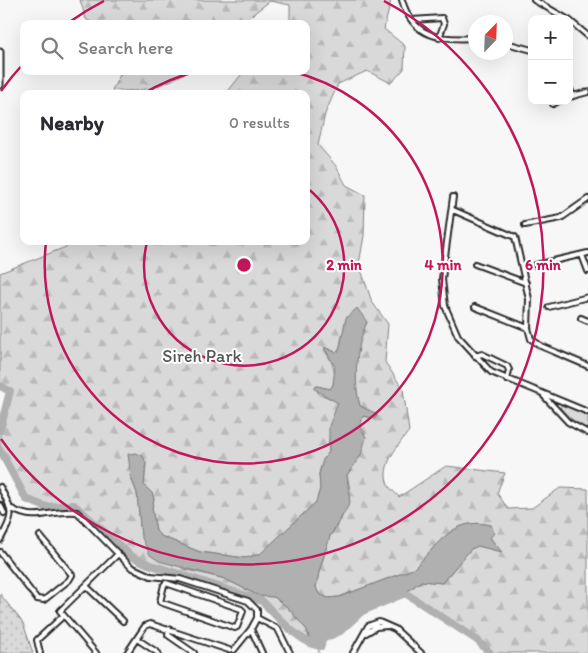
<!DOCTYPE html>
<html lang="en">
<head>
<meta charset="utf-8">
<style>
	body { margin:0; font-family:Itim,sans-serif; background:#f7f7f7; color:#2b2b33 }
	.controls { position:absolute; right:15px; top:15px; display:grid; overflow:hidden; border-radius:10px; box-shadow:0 5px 20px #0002 }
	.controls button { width:45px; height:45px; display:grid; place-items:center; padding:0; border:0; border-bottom:1px solid #e1e1e2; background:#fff; color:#2b2b33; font:25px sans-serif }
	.compass { position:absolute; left:468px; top:15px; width:45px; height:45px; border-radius:50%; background:#fff; box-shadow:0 5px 20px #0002; rotate:23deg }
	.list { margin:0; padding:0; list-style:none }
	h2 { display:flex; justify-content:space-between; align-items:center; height:65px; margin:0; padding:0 20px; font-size:21px }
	h2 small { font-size:16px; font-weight:400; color:#7c7c81 }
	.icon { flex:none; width:28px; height:28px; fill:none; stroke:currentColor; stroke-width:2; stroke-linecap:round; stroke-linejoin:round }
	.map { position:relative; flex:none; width:588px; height:653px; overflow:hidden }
	.search { position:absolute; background:#fff; box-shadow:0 5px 20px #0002; left:20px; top:20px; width:290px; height:55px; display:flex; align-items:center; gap:12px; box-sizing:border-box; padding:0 18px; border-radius:10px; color:#7c7c81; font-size:19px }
	.panel { position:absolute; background:#fff; box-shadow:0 5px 20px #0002; left:20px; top:90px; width:290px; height:155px; border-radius:10px }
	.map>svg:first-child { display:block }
</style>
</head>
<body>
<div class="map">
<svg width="588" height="653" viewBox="0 0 588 653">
	<defs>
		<pattern id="grass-dots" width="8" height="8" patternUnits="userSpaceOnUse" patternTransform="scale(1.25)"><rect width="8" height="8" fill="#d9d9d9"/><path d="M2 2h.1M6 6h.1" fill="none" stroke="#bababa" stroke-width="1.8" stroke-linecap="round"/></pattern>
		<pattern id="forest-firs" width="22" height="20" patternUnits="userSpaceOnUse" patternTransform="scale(1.25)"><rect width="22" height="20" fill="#d9d9d9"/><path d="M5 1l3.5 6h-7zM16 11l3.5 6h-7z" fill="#bababa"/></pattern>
		<pattern id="park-tufts" width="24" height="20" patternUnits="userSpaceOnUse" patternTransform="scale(1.25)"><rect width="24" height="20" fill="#d9d9d9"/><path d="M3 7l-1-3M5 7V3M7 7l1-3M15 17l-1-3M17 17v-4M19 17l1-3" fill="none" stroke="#bababa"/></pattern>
	</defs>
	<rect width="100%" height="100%" fill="#f7f7f7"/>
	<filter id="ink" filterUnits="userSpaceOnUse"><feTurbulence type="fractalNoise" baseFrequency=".02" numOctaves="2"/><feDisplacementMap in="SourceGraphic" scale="10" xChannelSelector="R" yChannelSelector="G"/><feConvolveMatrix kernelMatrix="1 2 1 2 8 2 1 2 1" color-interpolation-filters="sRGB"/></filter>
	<g filter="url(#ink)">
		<path fill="url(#grass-dots)" stroke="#828282" d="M0,594l23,29 10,30h-33z"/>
		<path fill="url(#forest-firs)" stroke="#828282" d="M80,0h311l-7,29 21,17 -1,23 -13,14 -24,-12 -29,13 -13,30 -7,31 18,21 10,19 19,10 -1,41 -5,28 13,38 16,22 -3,38 18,27 6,42c-11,15 -29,34 -21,54 2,4 8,8 11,12l47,-31 59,7 -8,20 11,16 24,-1 28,-20 28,1v164h-98l-13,-13 -72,-47 17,-12 20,2 29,-34 7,-3 23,6 -11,-15 1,-12c-39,-9 -53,21 -78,44l-74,28 -11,1 -9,-4 -3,-6 3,-16 11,-36 11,-16 9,-30 -3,-15 14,-20 4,-23 -5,-5 3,-11 13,-2 -16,-8c-7,-25 -5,-60 7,-84l-21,-4 -7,33 -4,1 -7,-4 -4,2c8,10 16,28 6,39l-13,-3 1,7 20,9 -9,38v12l-6,8 -4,14 1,15 -4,13 -55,52 -16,4 -45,-6 -39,-16 -5,-5 -4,-23 2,-9 -2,-6 -8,-8 2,-22 -15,15 6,15 4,43 43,33 41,10 34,17 15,1 13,10 20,23 4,15 -37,-31 -12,-13 -114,-37 -17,-8 -57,-51 -28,2 -20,-8 -26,-49v-20l10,-38 -10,-6v-113l81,-32h225v-147h-80l18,-23h62v-47h-16v-19l-20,-4 -30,23h-146l-8,-5z
			M122,71h67c-28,15 -45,23 -77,19z"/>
		<path fill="url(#park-tufts)" stroke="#828282" d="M563,404l25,11v14c-11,-5 -20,-12 -28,-22z"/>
		<path fill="#b0b0b0" stroke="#7b7b7b" d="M357,308l10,14c-11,24 -14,59 -7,84l17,8 -2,5 -12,-3 -3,11 6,10 -5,18 -14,20 3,28 -20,33 -11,36 -3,15 3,7 9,4 11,-1 74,-28c25,-23 38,-53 78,-44l3,8 -4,5 12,14 -24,-6 -7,3 -29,34 -21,-2 -16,12 -43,18 -22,20 -18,8 -1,7 -10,-1 -4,-15 -20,-23 -13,-10 -15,-1 -34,-17 -66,-18 -9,-6 -9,-19 -4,-43 -6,-15 -3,-24 8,-1 7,3 3,7 -2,22 8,8 2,6 -2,9 4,23 5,5 39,16 45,6 15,-4 56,-52 4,-13 -1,-15 4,-14 6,-8v-26l9,-23 -25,-15 4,-2 13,3 3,-4 2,-18 -11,-20 11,5 4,-1 7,-33z"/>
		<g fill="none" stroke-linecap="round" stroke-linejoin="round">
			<path stroke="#7b7b7b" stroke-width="1" d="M318,646l1,7"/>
			<path stroke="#b0b0b0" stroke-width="8" d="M0,386l10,5 -10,39
				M0,450l26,49 20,8 28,-2 57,51 17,8 114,37c13,14 40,44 59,45l1,-7 18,-8 22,-20 43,-18 72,47 13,13"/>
			<defs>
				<path id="street" d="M402,0c11,39 39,40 74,38
					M534,0l33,19
					M412,20l30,-2 2,6 -5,14
					M569,20l19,16
					M506,43l26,7
					M569,87l4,9
					M569,97l19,-5
					M553,104l6,-3
					M453,197l-11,82 3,27 13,30 33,36 97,40
					M453,210l62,27 14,62 -1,29 3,11 10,7 47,20
					M525,225l36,-7 27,-19
					M582,255l6,16
					M475,264l51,19
					M536,265l52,-12
					M475,307l53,21
					M549,307l39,-10
					M581,318l7,3
					M475,356l7,-2 25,12 2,4 -2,10
					M544,396l24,26 20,11
					M0,487c13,25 15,27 0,53
					M0,505l4,8
					M12,509c25,14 40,0 65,3l54,55 20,9 29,3 68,22 9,9v8l-6,11 -17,21
					M0,552l37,47 7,1 25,-20 3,-5 -32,-39
					M166,583l75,26 2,2 -6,16 -2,1 -75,-26 4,-17z
					M86,586l37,35
					M257,618l21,11 12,24
					M169,629l-1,6 26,18
					M251,629l11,24
					M366,633l10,-6 11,-1
					M137,639l21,14
					M40,653l-3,-13 25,-23
					M96,653l-36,-42 58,-57
					M127,653l18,-27 5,-2 79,26
					M353,653l15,-27 11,-4 16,7 26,24"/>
				<path id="secondary" d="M0,52v33"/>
			</defs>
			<use href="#street" stroke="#2b2b2b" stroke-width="8"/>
			<use href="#secondary" stroke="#2b2b2b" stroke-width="9"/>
			<use href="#street" stroke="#fff" stroke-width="4"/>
			<use href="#secondary" stroke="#fff" stroke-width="5"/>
		</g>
	</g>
	<g fill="none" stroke="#c2185b" stroke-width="2.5">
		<path d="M306 187A100 100 0 1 1 147 242"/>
		<path d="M143 94A199 199 0 0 1 198 71M290 71A199 199 0 1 1 46 242"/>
		<path d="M1 91A299 299 0 0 1 24 63M68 23A299 299 0 0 1 104 1M384 1A299 299 0 1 1 1 439"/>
	</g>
	<g text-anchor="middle" stroke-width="4" stroke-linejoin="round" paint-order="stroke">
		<g font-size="18" fill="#565656" stroke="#fff">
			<text x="202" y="362">Sireh Park</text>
		</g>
	</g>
	<circle cx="244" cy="265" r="8" fill="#c2185b" stroke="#fff" stroke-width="2.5"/>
	<g font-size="15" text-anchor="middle" font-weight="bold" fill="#c2185b" stroke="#fff" stroke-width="4" stroke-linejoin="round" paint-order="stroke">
		<text x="344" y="270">2 min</text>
		<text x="443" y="270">4 min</text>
		<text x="543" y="270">6 min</text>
	</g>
</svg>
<div class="controls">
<button>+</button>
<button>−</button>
</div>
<svg class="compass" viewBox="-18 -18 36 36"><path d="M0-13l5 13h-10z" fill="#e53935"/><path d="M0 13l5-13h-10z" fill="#7c7c81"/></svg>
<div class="search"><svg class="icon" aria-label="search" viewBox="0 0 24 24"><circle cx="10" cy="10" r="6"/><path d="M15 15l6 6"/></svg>Search here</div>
<section class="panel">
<h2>Nearby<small>0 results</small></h2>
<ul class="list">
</ul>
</section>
</div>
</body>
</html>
